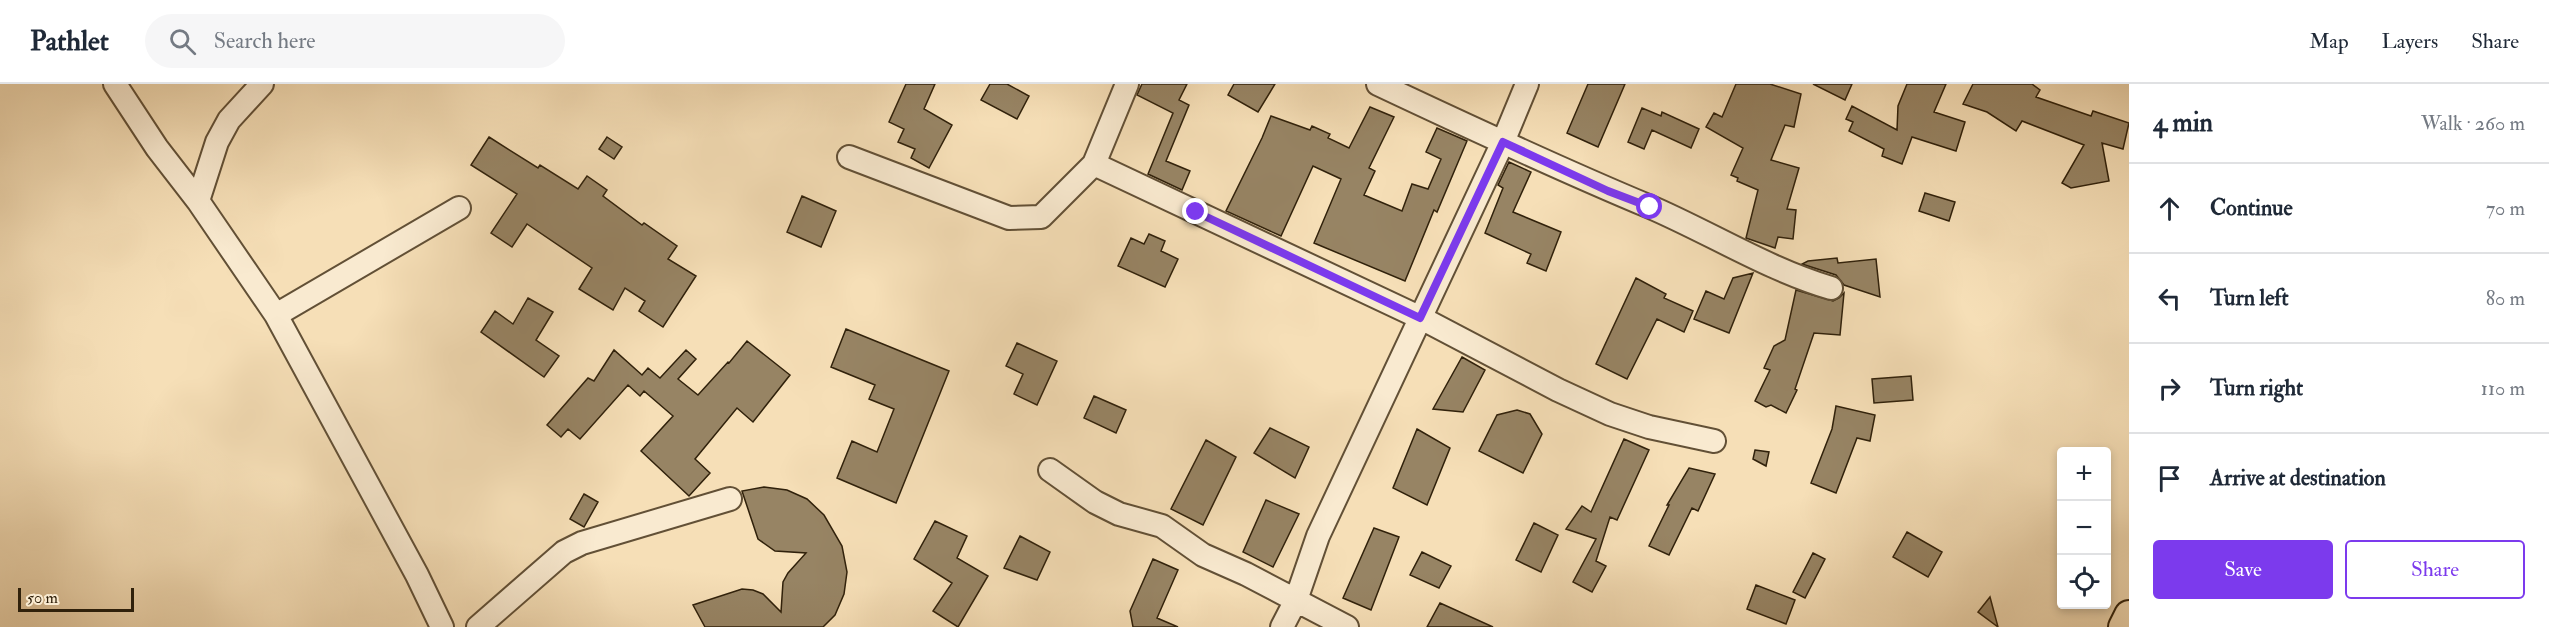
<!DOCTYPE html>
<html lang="en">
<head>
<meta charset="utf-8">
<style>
	body { margin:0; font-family:"IM FELL Double Pica",serif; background:#f6f6f7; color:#1f2937 }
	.controls { position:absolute; right:18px; bottom:18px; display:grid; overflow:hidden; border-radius:6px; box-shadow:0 3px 9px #0003 }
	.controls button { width:54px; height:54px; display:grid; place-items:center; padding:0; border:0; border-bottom:2px solid #e0e1e3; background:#fff; color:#1f2937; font:30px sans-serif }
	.scale { position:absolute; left:18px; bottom:15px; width:116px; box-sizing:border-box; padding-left:6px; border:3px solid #30210b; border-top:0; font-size:16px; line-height:21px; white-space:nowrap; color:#30210b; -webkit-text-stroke:4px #f9ead0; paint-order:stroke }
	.stop { position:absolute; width:18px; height:18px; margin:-14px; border:4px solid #7c3aed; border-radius:50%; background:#fff }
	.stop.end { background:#7c3aed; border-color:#fff; box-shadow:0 2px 6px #0008 }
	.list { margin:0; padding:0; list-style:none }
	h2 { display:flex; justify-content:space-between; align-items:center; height:78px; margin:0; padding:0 24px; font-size:26px }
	h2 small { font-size:20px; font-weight:400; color:#747a83 }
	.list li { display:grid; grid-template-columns:39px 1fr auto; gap:18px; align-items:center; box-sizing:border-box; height:90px; padding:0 24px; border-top:2px solid #e0e1e3 }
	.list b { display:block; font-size:22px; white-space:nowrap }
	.list em { font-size:20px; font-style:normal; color:#747a83 }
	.actions { display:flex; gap:12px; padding:18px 24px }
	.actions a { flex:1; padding:14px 0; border:2px solid #7c3aed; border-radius:6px; text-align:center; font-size:21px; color:#7c3aed }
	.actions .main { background:#7c3aed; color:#fff }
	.icon { flex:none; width:33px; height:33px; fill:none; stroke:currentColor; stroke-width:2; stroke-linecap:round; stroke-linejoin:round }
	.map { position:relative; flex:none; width:2129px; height:543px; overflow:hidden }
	header { display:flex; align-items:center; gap:36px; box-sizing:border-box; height:84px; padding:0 30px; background:#fff; border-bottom:2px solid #e0e1e3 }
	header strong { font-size:28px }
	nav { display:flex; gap:33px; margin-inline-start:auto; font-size:21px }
	.search { width:420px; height:54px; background:#f6f6f7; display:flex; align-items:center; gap:15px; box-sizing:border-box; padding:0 21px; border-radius:33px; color:#747a83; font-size:22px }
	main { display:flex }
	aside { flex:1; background:#fff }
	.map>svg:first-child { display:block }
</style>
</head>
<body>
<header>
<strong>Pathlet</strong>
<div class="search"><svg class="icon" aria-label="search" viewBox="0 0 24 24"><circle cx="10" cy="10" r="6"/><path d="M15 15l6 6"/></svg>Search here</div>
<nav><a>Map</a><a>Layers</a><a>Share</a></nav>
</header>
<main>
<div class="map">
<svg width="2129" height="543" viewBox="0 0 2129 543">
	<rect width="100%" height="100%" fill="#f6dfb7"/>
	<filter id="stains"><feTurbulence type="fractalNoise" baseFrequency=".00333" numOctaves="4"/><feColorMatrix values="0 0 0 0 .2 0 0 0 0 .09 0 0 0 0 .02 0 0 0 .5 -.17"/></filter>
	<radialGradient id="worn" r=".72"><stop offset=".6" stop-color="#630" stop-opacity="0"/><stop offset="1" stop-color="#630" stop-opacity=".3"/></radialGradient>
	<path fill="#978464" stroke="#30210b" stroke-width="1.5" d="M906,0h29l-11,25 28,16 -23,43 -18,-10 4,-9 -17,-7 6,-13 -15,-7z
		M990,0h17l22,12 -12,23 -36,-19z
		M1142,0h45l-8,16 10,5 -23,56 24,10 -8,19 -34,-16 25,-61 -36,-18z
		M1234,0h41l-17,28 -30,-17z
		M1588,0h37l-27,63 -31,-14z
		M1736,0h34l31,10 -7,33 -9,-2 -14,35 28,8 -12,41 9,1 -3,29 -15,-2 -3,11 -29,-10 12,-48 -21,-9 1,-3 -7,-3 12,-27 -37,-21 8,-14 8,4z
		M1813,0h39l-7,16z
		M1907,0h39l-12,28 31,10 -9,29 -44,-14 -10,27 -20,-8 2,-7 -35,-18 4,-9 -7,-3 6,-13 45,24 1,-24z
		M1973,0h59l8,6 -4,7 55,19 2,-5 36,12 -6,26 -21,-6 7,38 -38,7 -9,-5 22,-38 -62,-24 -6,10 -29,-19 -24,-8z
		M1370,23l24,10 -25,51 6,3 -11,24 38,16 10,-27 16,5 13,-30 -15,-7 11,-24 30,13 -30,71 -3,-2 -29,71 -91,-38 27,-64 -28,-13 -32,70 -55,-25 36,-73 9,-22 39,14 2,-4 18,8 -2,4 21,10z
		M1642,24l19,8 1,-4 37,17 -8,19 -39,-18 -8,19 -16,-7z
		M489,53l49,31 2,-3 38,24 9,-13 20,14 -4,6 39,29 2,-2 33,23 -9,13 28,17 -33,51 -24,-16 6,-10 -20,-13 -12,22 -34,-21 13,-21 -65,-44 -15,23 -21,-14 26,-39 -46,-29z
		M607,53l15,10 -8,12 -15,-10z
		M1509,78l22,10 -18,40 48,20 -15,39 -19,-8 4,-9 -46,-21 18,-45 -5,-3z
		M1925,109l30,9 -6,19 -30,-10z
		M802,112l34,15 -15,36 -34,-15z
		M1149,150l16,7 -4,10 17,8 -13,28 -47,-21 13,-28 13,6z
		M1837,174l1,5 38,-4 4,38 -36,-12 -8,-10 -34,-11 6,-3z
		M1753,189l-24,60 -35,-14 12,-28 18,8 9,-21z
		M1636,194l30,16 -2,4 29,13 -9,21 -27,-13 -30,60 -31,-15z
		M1796,206l37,11 6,-3 5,-5 -4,42 -26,-2 -19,56 2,1 -11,23 -15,-8 -5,2 -11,-6 15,-31 -6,-2 10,-22 11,-6z
		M528,214l25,14 -17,28 23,16 -15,21 -63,-45 14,-21 18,13z
		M846,245l103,42 -53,132 -59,-25 15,-37 25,11 17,-43 -25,-10 6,-14 -44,-18z
		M747,257l43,34 -37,47 -16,-14 -42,51 15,14 -21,23 -48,-45 32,-35 -29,-25 -4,5 -12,-11 -48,54 -12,-10 -7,8 -14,-12 41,-47 6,3 20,-31 28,25 6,-7 12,10 26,-28 10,9 -18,20 20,16 30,-33 1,1z
		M1017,259l40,18 -20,44 -23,-11 9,-20 -17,-8z
		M1462,273l23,13 -22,42 -30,-3z
		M1911,292l2,24 -39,3 -2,-24z
		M1094,312l32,14 -10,23 -32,-15z
		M1836,322l39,9 -5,26 -13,-3 -21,55 -25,-10 21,-54z
		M1517,326l13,4 12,20 -19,39 -44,-22 18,-36z
		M1270,344l39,19 -14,31 -41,-25z
		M1417,345l33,19 -23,57 -34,-17z
		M1624,355l25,11 -32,70 -7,-3 -14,44 10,5 -14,26 -19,-10 23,-43 -30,-10 16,-23 9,6z
		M1206,356l30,17 -33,68 -32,-16z
		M1755,366l14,2 -3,14 -13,-7z
		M1689,384l26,6 -17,37 -6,-3 -23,47 -20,-9 20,-41h-2z
		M764,403l23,3 20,9 17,16 18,31 5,26 -3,22 -9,21 -12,12h-118l-12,-22 49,-16 11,1 10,4 18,18 2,-30 5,-9 18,-20 -31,-2 -17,-12 -16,-48z
		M584,410l14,8 -14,25 -14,-8z
		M1266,416l33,14 -26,53 -30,-15z
		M935,437l32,15 -10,22 31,18 -30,51 -25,-16 19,-28 -38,-24z
		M1534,439l24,12 -17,37 -25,-12z
		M1374,444l25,9 -28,73 -28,-12z
		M1907,448l35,20 -14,25 -35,-20z
		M1020,452l30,16 -13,28 -33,-12z
		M1422,468l29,14 -12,22 -29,-13z
		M1813,469l12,6 -20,39 -12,-6z
		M1153,475l25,11 -21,48 21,9h-45l-3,-16z
		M1756,501l39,15 -9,24 -39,-15z
		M1990,513l8,30 -20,-15z
		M1440,519l53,24h-66z"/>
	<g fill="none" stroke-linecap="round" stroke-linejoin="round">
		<defs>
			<path id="minor" d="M115,0l42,64 41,53 78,114 141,260 25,52
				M1127,0l-33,80 327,154 137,72 52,24 39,13 65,14
				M1378,0c89,42 179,84 270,122 61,26 119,63 183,82
				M849,73l160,61 32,-1 53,-53
				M198,117l19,-59 12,-22 33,-36
				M276,231l183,-107
				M1050,386l45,32 24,12 43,12 41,29 43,19 101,53
				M478,543l86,-75 18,-9 148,-44
				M1282,543l14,-27 22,-64 185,-394 24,-58"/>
			<path id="major" d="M2123,543l6,-12"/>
		</defs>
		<use href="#minor" stroke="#625036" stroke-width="26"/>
		<use href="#major" stroke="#30210b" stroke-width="32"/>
		<use href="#minor" stroke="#f9ead0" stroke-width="22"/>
		<use href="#major" stroke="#f6dfb7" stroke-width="28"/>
	</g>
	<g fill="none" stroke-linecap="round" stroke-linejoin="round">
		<path stroke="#7c3aed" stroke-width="8" d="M1196,128l224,106 83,-176 105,49 42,16"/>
	</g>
	<rect width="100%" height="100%" filter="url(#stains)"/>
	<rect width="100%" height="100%" fill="url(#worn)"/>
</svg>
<div class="controls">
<button>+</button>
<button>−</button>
<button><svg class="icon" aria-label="locate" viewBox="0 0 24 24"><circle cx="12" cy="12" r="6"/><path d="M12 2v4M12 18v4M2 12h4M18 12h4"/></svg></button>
</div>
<div class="scale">50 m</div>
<div class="stop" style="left:1650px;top:123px"></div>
<div class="stop end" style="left:1196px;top:128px"></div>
</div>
<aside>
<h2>4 min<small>Walk · 260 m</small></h2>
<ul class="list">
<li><svg class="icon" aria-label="ahead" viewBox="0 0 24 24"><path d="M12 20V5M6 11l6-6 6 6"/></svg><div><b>Continue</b></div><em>70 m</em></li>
<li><svg class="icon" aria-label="left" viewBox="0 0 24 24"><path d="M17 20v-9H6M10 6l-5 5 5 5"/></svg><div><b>Turn left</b></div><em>80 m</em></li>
<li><svg class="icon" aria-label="right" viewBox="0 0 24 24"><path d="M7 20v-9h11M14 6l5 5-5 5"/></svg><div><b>Turn right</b></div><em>110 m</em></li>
<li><svg class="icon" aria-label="arrive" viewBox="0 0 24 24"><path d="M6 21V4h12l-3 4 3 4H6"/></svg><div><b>Arrive at destination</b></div></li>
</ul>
<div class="actions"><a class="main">Save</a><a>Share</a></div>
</aside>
</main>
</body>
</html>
